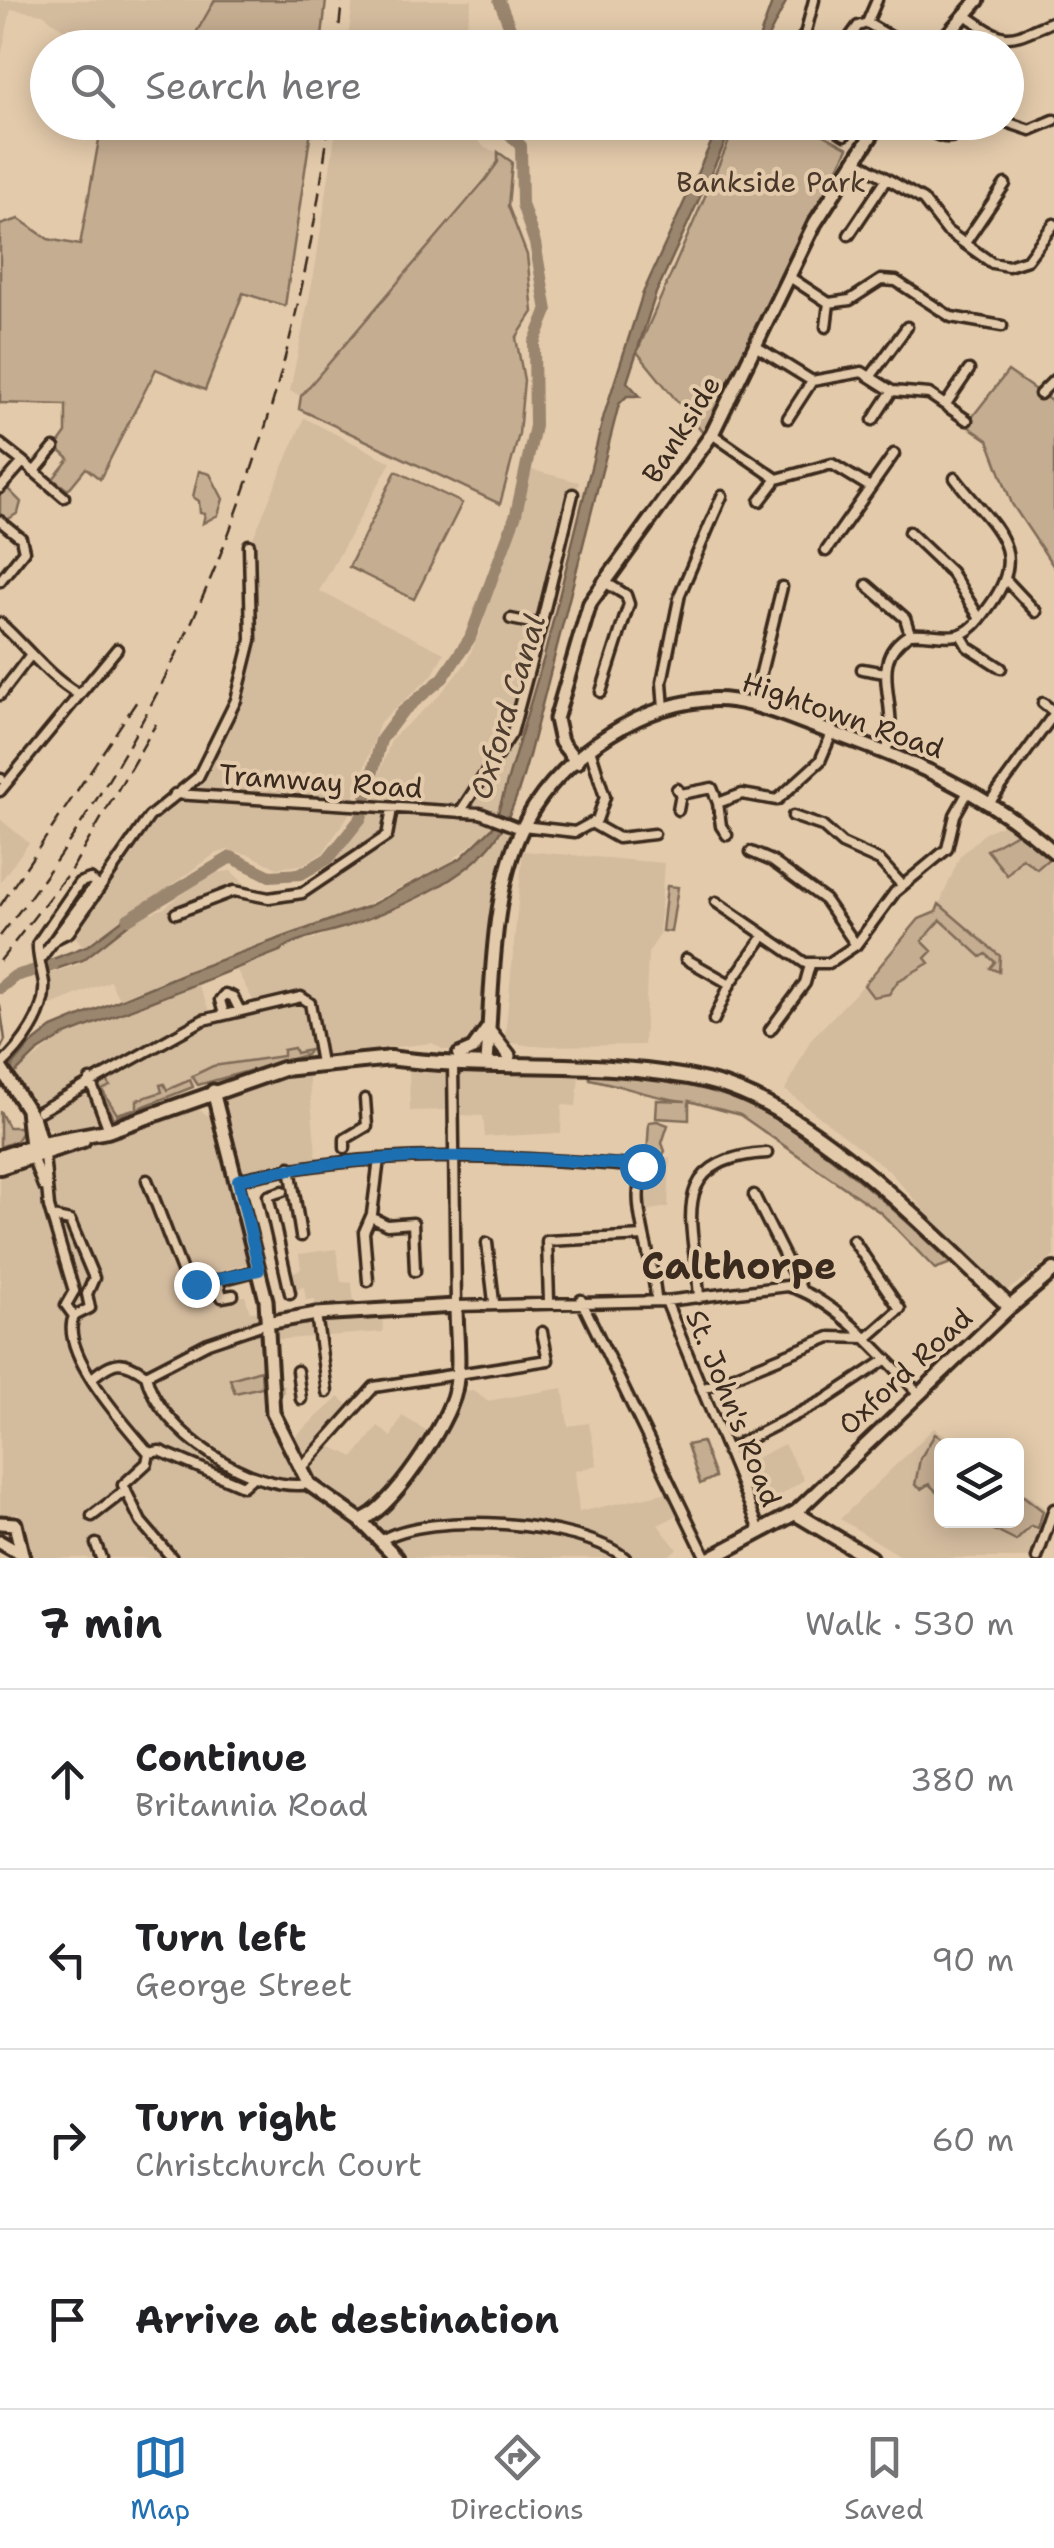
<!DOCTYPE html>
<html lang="en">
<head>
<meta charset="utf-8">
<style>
	body { margin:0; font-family:"Shantell Sans",sans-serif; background:#f2f2f2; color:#202124 }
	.controls { position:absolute; right:30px; bottom:30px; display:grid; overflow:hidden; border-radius:15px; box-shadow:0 5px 25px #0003 }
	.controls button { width:90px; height:90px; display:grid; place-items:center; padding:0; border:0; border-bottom:2px solid #e0e0e0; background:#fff; color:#202124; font:50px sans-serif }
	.stop { position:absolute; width:30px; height:30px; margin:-22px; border:8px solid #1f6fb2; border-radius:50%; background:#fff }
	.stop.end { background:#1f6fb2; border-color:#fff; box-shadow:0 2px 10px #0008 }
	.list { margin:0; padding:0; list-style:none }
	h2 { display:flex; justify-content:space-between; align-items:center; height:130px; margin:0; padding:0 40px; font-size:42px }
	h2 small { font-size:32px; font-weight:400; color:#757577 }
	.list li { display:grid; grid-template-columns:65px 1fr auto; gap:30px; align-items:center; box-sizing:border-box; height:180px; padding:0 40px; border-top:2px solid #e0e0e0 }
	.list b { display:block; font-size:38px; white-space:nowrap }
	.list p { margin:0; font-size:32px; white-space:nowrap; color:#757577 }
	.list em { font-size:32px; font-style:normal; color:#757577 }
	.icon { flex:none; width:55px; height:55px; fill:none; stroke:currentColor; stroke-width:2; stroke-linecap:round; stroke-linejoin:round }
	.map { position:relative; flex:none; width:1054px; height:1558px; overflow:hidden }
	.search { position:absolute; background:#fff; box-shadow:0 5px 25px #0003; left:30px; right:30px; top:30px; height:110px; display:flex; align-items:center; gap:25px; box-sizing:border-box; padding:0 35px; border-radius:55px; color:#757577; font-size:38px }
	.sheet { height:850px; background:#fff }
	nav { display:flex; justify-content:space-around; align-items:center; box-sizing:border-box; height:140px; border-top:2px solid #e0e0e0; background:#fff; font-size:28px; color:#757577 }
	nav a { display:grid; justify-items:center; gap:5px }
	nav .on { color:#1f6fb2 }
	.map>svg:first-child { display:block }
</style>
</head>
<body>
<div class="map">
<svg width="1054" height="1558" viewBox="0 0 1054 1558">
	<rect width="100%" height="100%" fill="#e3caab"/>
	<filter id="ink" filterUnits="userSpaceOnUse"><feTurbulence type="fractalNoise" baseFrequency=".01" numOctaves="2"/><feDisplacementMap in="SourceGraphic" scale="20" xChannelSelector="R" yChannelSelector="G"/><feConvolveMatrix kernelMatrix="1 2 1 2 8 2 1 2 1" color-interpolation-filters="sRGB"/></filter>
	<g filter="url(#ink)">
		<path fill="#d3bb9e" d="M0,0h259l2,29 -73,19 -102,-1 -43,-33 -32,-5 -11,52z
			M353,0h119l-10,47h-115z
			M337,123h126l22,25 13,4v10l-197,234 -11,-5 25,-122z
			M304,418l87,44 -72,129 125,62 -12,23 -52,46 -32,94 -25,37 -22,12 -24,3 -26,-13 -23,-5 -13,4 -131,93 -12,-14 78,-115 49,-35 42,-86 13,-50 -1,-109z
			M528,469l51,13 -37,174 -41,153 -12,21 -40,33 -98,49 -232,87 -9,-18 -64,26 2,-33 29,-9 49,-42 38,-15 44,-34 23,-3 15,14 31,7 39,-12 60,-79 1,-21 15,-42 45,-40 29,-35 14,-31z
			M0,819l29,24 -29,39z
			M1008,822l46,39v395l-47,35 -58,-53 -61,-68 -103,-80 26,-51 78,-80 30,-40 17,-7 24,-56 26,-24z
			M501,827l9,10 -29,189 -17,24h-20l-12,-7 -152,17 -54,15 -162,59 -19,-7 -32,-52 50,-39 133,-54 15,31 44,-9 -20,-37 45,-16 12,-10 22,-2 88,-36 68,-38 23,-22z
			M523,851l141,12 -5,73 -11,17 -4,92 -112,1 -20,-3 -7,-7z
			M462,1069l117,6 -3,31 -14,-1 -1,28 -76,4 -2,-21 -24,-1 -1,-41z
			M308,1070l9,93 -72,16 -21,-86z
			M409,1070l40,1 -1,39 -38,1z
			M200,1110l10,7 39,146 -31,9 2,26 25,-2 5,16 65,-6v-7l-9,1 -2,-13 -10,2 -3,-16 10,-4 -2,-15 37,-5 5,33 11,1 2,19h28l1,30 -112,8 5,66 15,34 48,-43 12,10 -21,23v16l24,11 24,-31 13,11 11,-21 27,16 22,-39 22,-3 14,11 76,-13 5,38 21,-3 8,42 -22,6 4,41 90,-20 11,22 -22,11 19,24 -12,9h-632l-15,-46 -18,7v-347l179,-59z
			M653,1155l17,3 -2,49 -24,4z
			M934,1428l26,17 -18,1v74h74l1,-33 29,22 -17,49h-125l-64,-39z
			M784,1444l20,36 -46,30 -18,-44z"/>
		<path fill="#c5ad91" stroke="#806c58" stroke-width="2.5" d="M215,0h111l-5,47h-133z
			M102,123h210l-27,183 -42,-13 -38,97 -49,-21 -56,110 -14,-11 -18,22 -15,-11 16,-20 -13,-12 10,-14v-28l-66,-2v-178l19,-6 29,20 32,6z
			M737,123h65l46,25 -145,285 -66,-81z
			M498,152l14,10 -4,44 19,49 6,57 -17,26 8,42 -5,54 -19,70 -201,-95 2,-13 185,-217 12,-17z
			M1008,371l46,32v164l-42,-63 -24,-64 -22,-15z
			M199,471l11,3 13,25 -5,16 -15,8 2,-9 -5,-1 -1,-12 -6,-4z
			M396,471l66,32 -48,96 -65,-32z
			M5,486l16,16 -3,11 -11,7 -7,-5v-23z
			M1022,830l29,27 -14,12 -15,-11 -15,17 -20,-25z
			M667,886l11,1 -7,45 -9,-1z
			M939,904l61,52 -1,16 -9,-4 5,-6 -9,-8 -5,3 -40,-37 -19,21 10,10 -7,7 4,5 -31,18 -9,13 -16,3 -9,-12 55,-66 17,-7z
			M294,1048l2,5 14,-3 -4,5 -108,30 -6,-9 21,-10 70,-10v-6z
			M589,1073c51,4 102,7 150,27 65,27 161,114 212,163l-16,6 -54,-56 -141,-98 -51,-14v19l-33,-2 1,-18 29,1c-34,-3 -61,-15 -96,-22z
			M106,1077l4,9 -8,4 15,24 20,-6v-8l25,-8 -2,-7 4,-1 3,6 23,-10 3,7 -79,31 -16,-31z
			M0,1111l8,16h17l-9,14 -16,6z
			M657,1121l11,4 -6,18 3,8 -3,5 -15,1 2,-35z
			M261,1370l1,17 -27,6 -5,-14z
			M935,1434l18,11 -11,1 -2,49 -11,-11 -8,5 -6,-4 5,-26z
			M702,1442l13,35 -15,7 -13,-39z
			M1017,1491l26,20 -5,17 -7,-2 -15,15 -40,-20 40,-1z"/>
		<path fill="#9a856e" stroke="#74614e" stroke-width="2.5" d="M773,0h14l-24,47h-7z
			M720,123h14l-78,170 -29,89 13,14h-13l-8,8 -89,348c-8,29 -17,62 -34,86 -30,43 -98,70 -145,87 -24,9 -52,11 -71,26l-217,85 -26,16 -37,36v-7l29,-35 23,-18 135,-56 182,-66 92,-48 33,-32 50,-169 60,-242 39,-122z
			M138,908l2,7 -57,45 -36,12 -2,-10 44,-17z"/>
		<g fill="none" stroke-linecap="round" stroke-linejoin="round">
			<path stroke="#74614e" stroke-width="2.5" d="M0,1005l5,35 -5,10"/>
			<path stroke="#9a856e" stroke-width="12" d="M499,0l14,35 -5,13
				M128,919l103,-62 39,19 31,-2 28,-16 32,-40 20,-78 21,-28 41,-34 27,-40 46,-124 19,-88 -1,-83 13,-32 -12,-68 -13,-39 -1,-58 -23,-24
				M0,988l15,-12 38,-11"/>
			<path stroke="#c1aa8f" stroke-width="8" stroke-dasharray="8 4" stroke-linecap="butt" d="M276,1389h10"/>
			<defs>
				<path id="street" d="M964,14c45,32 42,27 90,7
					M867,23l10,-23
					M805,35l9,-35
					M805,35l25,13
					M792,48l13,-13
					M842,48l16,-22 9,-3 43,25
					M824,122l21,13
					M915,122c35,24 36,16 70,0
					M1006,122l24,8 24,-10
					M855,160l68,40 24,31 45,32 16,3 19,-6 27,-36
					M849,235l36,-54
					M965,243l40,-59
					M788,276l41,27 21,-3 31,-20 15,1 55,36 51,9
					M826,327l3,-24
					M757,347l55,34
					M871,376l36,-49
					M1040,394l14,-14
					M946,404l23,-34
					M788,418l24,-37 50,-9 30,19 37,3 38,26
					M873,420l19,-29
					M712,434l65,45 55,-15 38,23
					M0,444l23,18 -23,26
					M23,462l41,35
					M34,472l20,-24
					M760,501l17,-22
					M0,521l21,17 3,13 -24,30
					M909,532l42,40 29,47
					M826,551l68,-97
					M1006,580l30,32
					M867,585l38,33 5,16
					M0,623c27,24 46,52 78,71
					M541,625l32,-131
					M961,635l7,12 33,21
					M862,669l23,4
					M601,692l28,-88 -3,-9 -23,-14
					M0,695l29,-38
					M1043,703l11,9
					M753,705l29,-118
					M664,709l-2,-27 18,-88 42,-98
					M886,752c17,-48 -23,-90 24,-118 16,-2 32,4 47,1 16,-3 25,-19 34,-31 41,-57 -1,-79 -36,-126
					M0,779h1
					M677,789l4,5 31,-6 6,15 24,-9 35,6 43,-39 12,-28
					M0,791l117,-142
					M175,794l305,19 41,16
					M990,802l64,-88
					M718,803l3,23 6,9
					M678,810l3,-16
					M460,812l52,-79 29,-108 -30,-6
					M793,816l29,10 20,18 38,17 22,24
					M593,824l25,14 36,-4
					M523,826l52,6 22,-12 8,-23 -15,-48
					M751,852l21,9 53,39 31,45
					M716,902l89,61h24l27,-18 39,-53 52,-43 8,-34 14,-25
					M176,913l58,-22 35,7 33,-5 85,-57 5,-27
					M53,940l16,-8 80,-115 49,-40 38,-77 15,-60 -2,-95
					M686,959l44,25
					M224,1014l-4,-14 5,-6 8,3 7,14
					M714,1020l16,-36 34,-48
					M770,1030l35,-47 5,-18
					M453,1063l3,243 210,-5 121,-15c48,12 97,71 131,107
					M0,1066c21,-19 47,-53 44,-83 -2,-13 -7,-27 -6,-40l41,-60 11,-4 6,5 -56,75
					M90,1080l19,50
					M40,1111l163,-91 98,-23 9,6 11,60
					M345,1148v-9l22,-13 -2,-27
					M648,1154c-24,47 5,96 8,144
					M44,1155l5,52 25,84
					M33,1159l10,27
					M290,1167l11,69
					M147,1180l38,99 20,5 54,-14
					M237,1180c132,-32 270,-25 405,-13
					M283,1191l-15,5 22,97
					M754,1195l47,94
					M52,1217l18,4 24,57 -7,16 3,14 -16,8
					M371,1217l16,8 26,-2 2,48
					M853,1240l47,69 -33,29
					M487,1243l7,59
					M218,1280l4,17 11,-2
					M368,1281l-4,-49 8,-18 7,-55
					M74,1291l-8,14 8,11
					M699,1298c-3,-69 -38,-139 68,-145
					M549,1300l-2,-59 97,-5
					M581,1300l125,258
					M666,1301l95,232
					M316,1314l11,78
					M74,1316c-16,36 53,111 75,137l-2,10 -24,22 18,37 31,36
					M297,1371l4,28
					M146,1375c12,56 108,119 163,109
					M146,1375l62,-32 59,-20
					M92,1378c22,-18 30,-20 54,-3
					M702,1389l128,-52 37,1
					M727,1450l98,-50 62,-41
					M149,1453l11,-2 83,35 10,-9
					M300,1470l74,-83 174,-27 -6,-28
					M92,1516l34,-26
					M380,1541c49,-31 200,-20 245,17
					M96,1544l5,14
					M1037,1558l17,-49"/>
				<path id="secondary" d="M936,48l42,-48
					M577,762l-16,-20 -5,-23 34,-116 122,-169 103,-211 65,-101
					M490,1032l19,24
					M459,1055l14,-6 15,-21
					M487,1063c5,-69 4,-168 34,-232 31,-67 110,-124 184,-131 39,-4 80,16 117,29 92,34 156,57 232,123
					M0,1067l34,53 9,31
					M213,1091l53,209 7,113 36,71 51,36 37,38
					M27,1110l5,45
					M267,1323l49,-9 140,-8c0,27 5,59 -1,85 -6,30 -65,122 -95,129
					M795,1513l215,-206
					M0,1523l15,1 8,34
					M0,1542l21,12"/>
				<path id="primary" d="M388,1058c106,14 214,-1 319,23 106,25 224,152 303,226l44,-37
					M0,1157l42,-14 65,-12 176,-62 109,-11
					M0,1167l83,-27
					M711,1558l84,-45 75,45"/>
			</defs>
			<use href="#street" stroke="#3b2a1e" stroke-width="15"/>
			<use href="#secondary" stroke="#3b2a1e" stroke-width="19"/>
			<use href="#primary" stroke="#3b2a1e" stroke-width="20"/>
			<use href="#street" stroke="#e3caab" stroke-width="8"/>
			<use href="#secondary" stroke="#e3caab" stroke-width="11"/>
			<use href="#primary" stroke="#e3caab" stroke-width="12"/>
			<path stroke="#3b2a1e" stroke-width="2.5" stroke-dasharray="15 8" stroke-linecap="butt" d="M337,48l5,-48
				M0,906l139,-208
				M0,936c186,-234 294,-517 329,-814
				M0,961l73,-94 83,-143"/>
		</g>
	</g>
	<g fill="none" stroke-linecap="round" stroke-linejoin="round" filter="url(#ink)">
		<path stroke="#1f6fb2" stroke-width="12" d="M196,1284l63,-14 -21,-90c131,-32 269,-25 404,-14"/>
	</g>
	<g text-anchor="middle" stroke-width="8" stroke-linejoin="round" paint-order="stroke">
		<g font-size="28" fill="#49372a" stroke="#e3caab">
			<text x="771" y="192">Bankside Park</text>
		</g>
		<g font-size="28" fill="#3b2a1e" stroke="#e3caab">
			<text transform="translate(681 429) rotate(-58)" y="10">Bankside</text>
			<text transform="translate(843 715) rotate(19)" y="10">Hightown Road</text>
			<text transform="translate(321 781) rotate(4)" y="10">Tramway Road</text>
			<text transform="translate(905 1371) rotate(-43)" y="10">Oxford Road</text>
			<text transform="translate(734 1408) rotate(68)" y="10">St. John's Road</text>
		</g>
		<g font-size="30" font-style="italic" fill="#4e3c2e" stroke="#e3caab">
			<text transform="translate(508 707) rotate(-73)" y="10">Oxford Canal</text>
		</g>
		<g font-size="38" font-weight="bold" fill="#3b2a1e" stroke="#e3caab">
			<text x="739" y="1279">Calthorpe</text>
		</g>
	</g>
</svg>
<div class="controls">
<button><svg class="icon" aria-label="layers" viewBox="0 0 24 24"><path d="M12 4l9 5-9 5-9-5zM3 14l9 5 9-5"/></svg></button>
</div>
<div class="stop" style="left:642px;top:1166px"></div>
<div class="stop end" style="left:196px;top:1284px"></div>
<div class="search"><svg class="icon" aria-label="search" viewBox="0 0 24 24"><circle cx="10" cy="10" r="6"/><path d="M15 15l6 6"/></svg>Search here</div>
</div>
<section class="sheet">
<h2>7 min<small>Walk · 530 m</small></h2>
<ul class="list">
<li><svg class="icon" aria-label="ahead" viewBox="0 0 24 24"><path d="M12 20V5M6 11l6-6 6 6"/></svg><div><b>Continue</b><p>Britannia Road</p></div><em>380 m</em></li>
<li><svg class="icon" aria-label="left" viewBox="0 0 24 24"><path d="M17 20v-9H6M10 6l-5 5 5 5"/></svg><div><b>Turn left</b><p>George Street</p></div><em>90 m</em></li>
<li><svg class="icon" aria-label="right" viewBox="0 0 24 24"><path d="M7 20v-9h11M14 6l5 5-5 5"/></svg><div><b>Turn right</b><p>Christchurch Court</p></div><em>60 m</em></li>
<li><svg class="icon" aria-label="arrive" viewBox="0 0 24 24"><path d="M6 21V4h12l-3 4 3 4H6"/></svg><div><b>Arrive at destination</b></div></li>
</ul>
</section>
<nav>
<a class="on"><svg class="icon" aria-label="map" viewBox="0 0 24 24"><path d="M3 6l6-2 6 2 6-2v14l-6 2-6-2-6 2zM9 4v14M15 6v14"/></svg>Map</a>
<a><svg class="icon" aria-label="directions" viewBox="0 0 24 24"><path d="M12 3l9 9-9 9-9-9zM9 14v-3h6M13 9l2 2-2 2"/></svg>Directions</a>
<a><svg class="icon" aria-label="saved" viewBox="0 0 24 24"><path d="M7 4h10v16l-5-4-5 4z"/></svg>Saved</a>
</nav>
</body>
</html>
